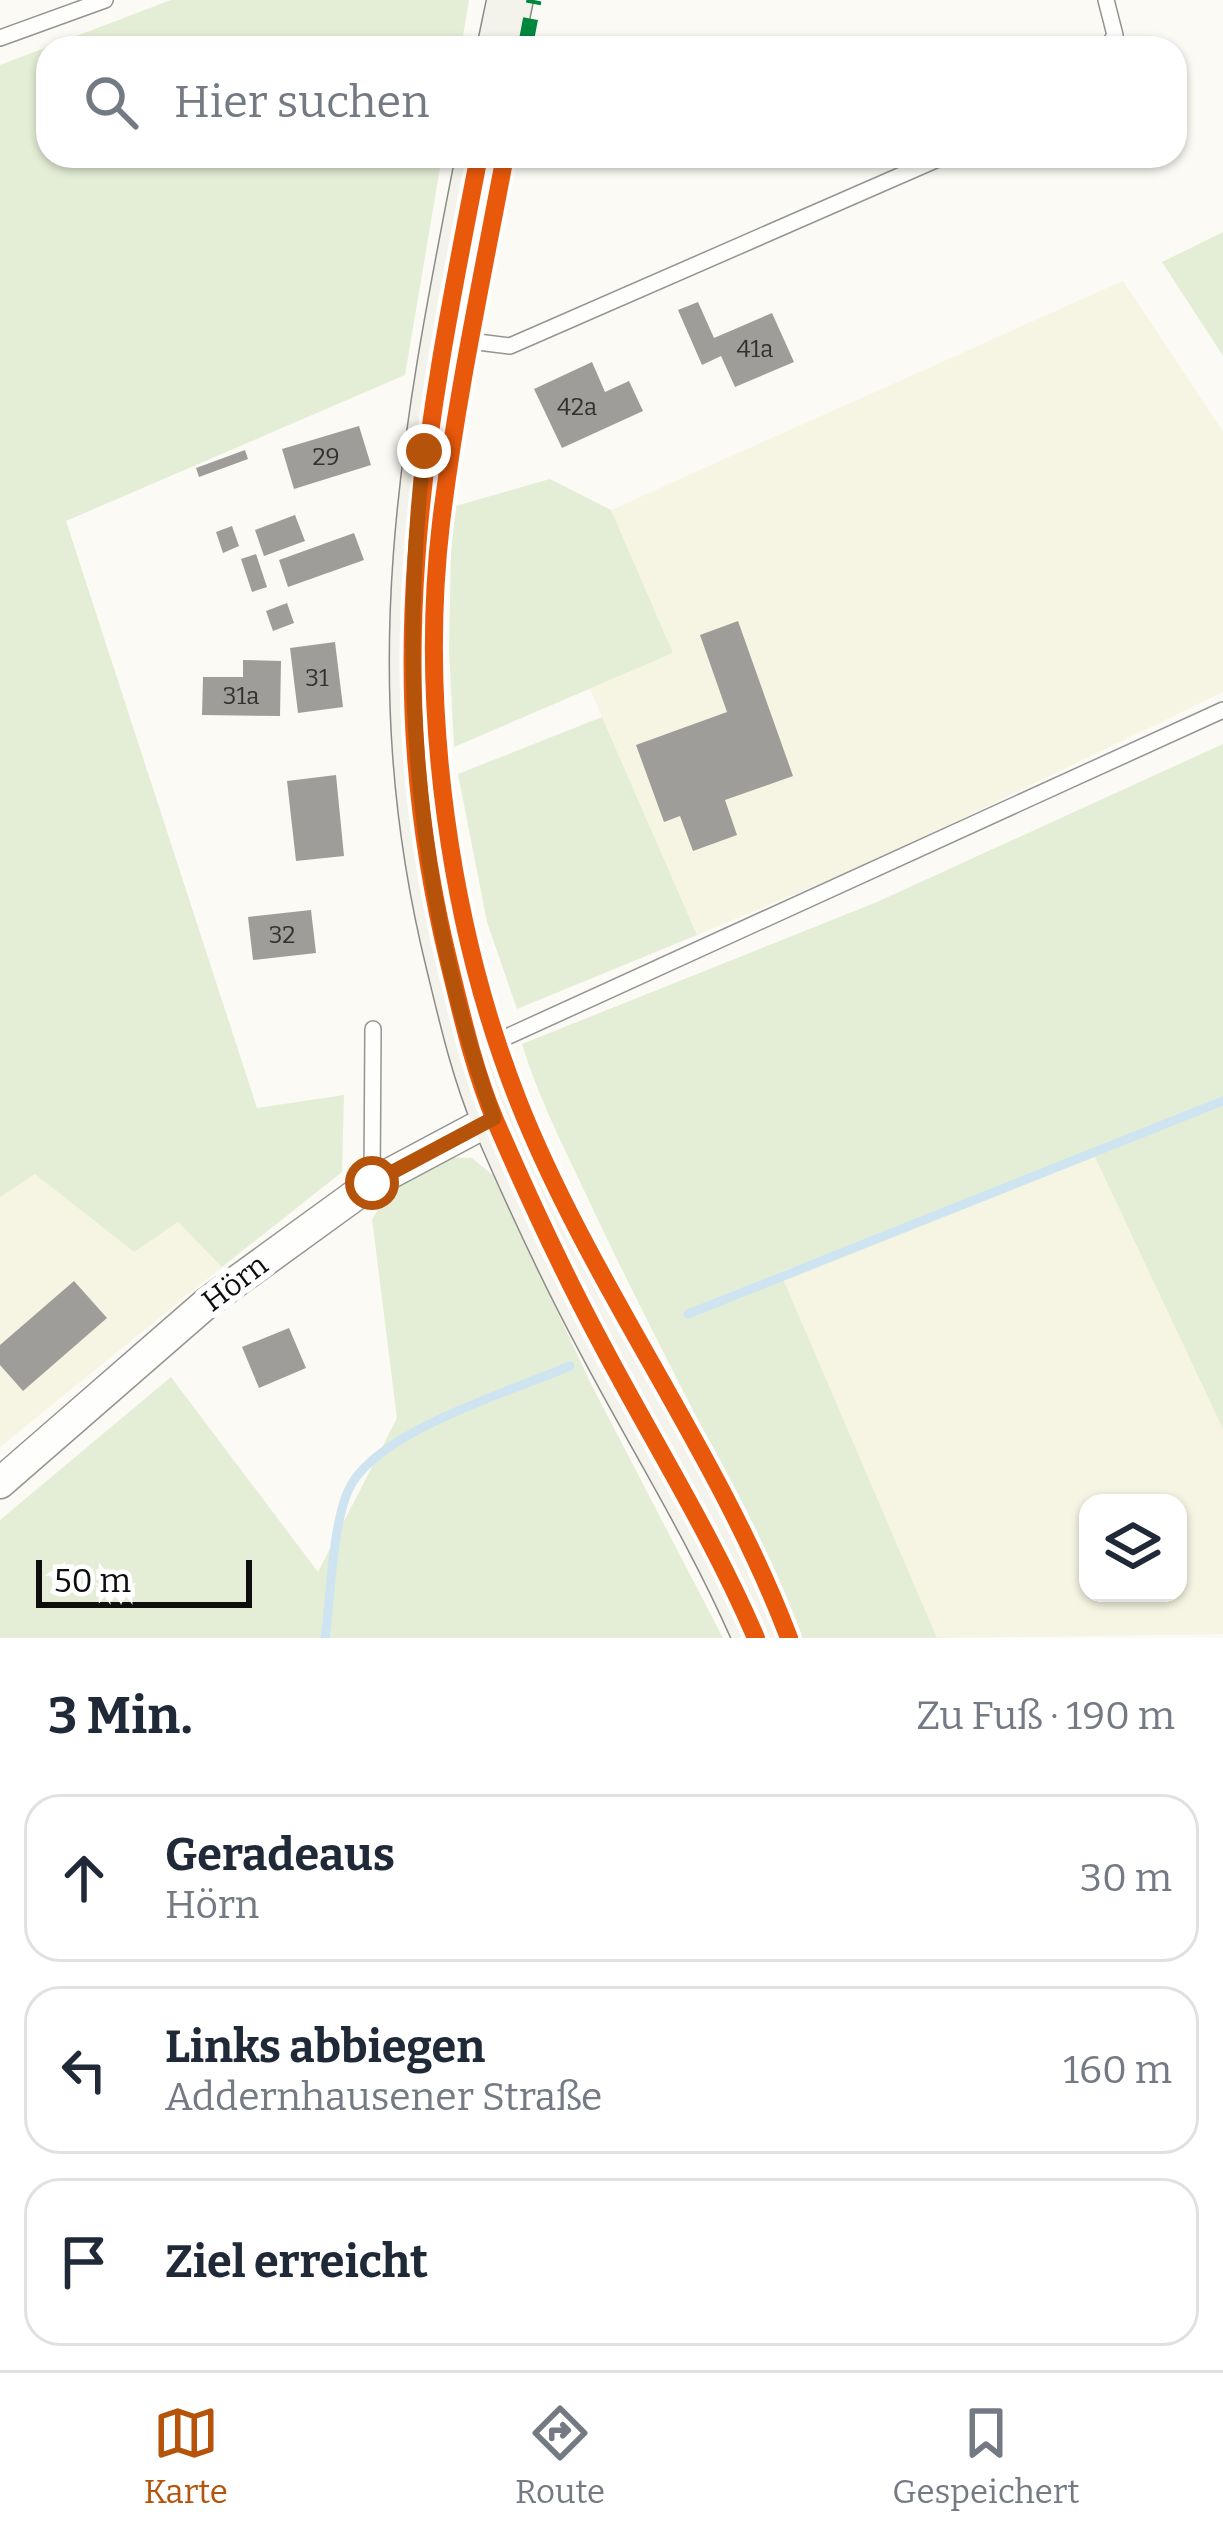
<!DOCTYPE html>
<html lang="de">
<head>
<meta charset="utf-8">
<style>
	body { margin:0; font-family:Bitter,serif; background:#f6f6f7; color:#1f2937 }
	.controls { position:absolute; right:36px; bottom:36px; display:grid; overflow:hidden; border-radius:24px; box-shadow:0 3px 9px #0004 }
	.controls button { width:108px; height:108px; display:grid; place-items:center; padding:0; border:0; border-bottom:3px solid #e0e1e3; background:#fff; color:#1f2937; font:60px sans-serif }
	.scale { position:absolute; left:36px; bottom:30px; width:216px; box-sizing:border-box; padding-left:12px; border:6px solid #0e0e0e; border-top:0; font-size:33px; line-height:42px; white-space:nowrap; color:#0e0e0e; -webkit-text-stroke:9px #fff; paint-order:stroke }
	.stop { position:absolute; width:36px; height:36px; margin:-27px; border:9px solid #b45309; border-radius:50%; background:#fff }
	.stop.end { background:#b45309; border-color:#fff; box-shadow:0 3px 12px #0008 }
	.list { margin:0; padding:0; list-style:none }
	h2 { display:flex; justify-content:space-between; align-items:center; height:156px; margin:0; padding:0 48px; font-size:51px }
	h2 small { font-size:39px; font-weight:400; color:#747a83 }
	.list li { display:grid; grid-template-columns:78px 1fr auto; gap:36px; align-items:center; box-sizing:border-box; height:168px; margin:0 24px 24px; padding:0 24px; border:3px solid #e0e1e3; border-radius:36px }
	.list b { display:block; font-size:45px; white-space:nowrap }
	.list p { margin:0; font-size:39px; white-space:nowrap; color:#747a83 }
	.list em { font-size:39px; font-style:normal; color:#747a83 }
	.icon { flex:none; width:66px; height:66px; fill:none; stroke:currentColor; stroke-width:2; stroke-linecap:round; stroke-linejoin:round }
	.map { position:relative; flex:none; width:1223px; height:1638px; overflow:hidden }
	.search { position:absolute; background:#fff; box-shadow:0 3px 9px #0004; left:36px; right:36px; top:36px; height:132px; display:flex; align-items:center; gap:30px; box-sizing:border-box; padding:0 42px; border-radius:36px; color:#747a83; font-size:45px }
	.sheet { height:732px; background:#fff }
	nav { display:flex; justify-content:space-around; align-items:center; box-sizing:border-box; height:168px; border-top:3px solid #e0e1e3; background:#fff; font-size:33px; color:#747a83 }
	nav a { display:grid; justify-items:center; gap:6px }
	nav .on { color:#b45309 }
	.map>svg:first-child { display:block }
</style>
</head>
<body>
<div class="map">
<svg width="1223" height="1638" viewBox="0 0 1223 1638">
	<rect width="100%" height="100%" fill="#fbfaf4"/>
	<path fill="#f6f4e2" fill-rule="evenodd" d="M1123,281l100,151v260l-349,169 -177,74 -107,-246 83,-36 -62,-143z
		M1096,1156l127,273v205l-286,4 -157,-365zM1088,1503h90v90h-90z
		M35,1174l99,78 44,-30 44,45 -222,180v-250z"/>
	<path fill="#e4eed6" d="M171,0h298l-8,48h-413v108h394l-37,219 -339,146 191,587 87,-13 -2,77 -120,95 -44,-45 -44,30 -99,-78 -35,23v-1132z
		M1223,232v124l-61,-94z
		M550,479l61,31 62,143 -219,94 -5,-98 3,-142z
		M602,717l95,218 -180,74 -30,-87 -29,-148z
		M1223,744v685l-128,-272 -315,115 157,366h-137c-59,-143 -135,-277 -201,-416 -27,-59 -58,-116 -77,-178l355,-142z
		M443,1157l29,1 22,18 97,208 132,254h-723v-118l171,-143 147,195 79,-154 -25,-199 21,-32z"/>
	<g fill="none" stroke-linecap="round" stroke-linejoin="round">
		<path stroke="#cee4f1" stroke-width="9" d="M688,1314l535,-213
			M325,1638c6,-42 7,-110 23,-147 25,-59 164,-100 222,-125"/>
	</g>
	<path fill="#9f9d99" d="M698,302l16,36 58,-25 22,49 -59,25 -14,-31 -19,9 -24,-55z
		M592,362l13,30 24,-11 14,30 -81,37 -28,-59z
		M359,426l12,39 -77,24 -12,-40z
		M245,450l3,9 -49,18 -3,-9z
		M295,515l10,26 -41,15 -9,-26z
		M232,526l7,20 -16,7 -7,-21z
		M354,533l10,27 -76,27 -9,-27z
		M256,554l11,33 -15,5 -11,-33z
		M287,603l7,20 -21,8 -7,-20z
		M738,621l55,155 -68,24 12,35 -44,16 -13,-35 -16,6 -28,-77 91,-33 -27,-77z
		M335,642l8,65 -45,6 -8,-65z
		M243,660l38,1 -1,55 -78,-1 1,-38h40z
		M336,775l8,81 -48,5 -9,-80z
		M311,910l5,43 -63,7 -5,-43z
		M74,1281l33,37 -84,73 -23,-26v-20z
		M289,1328l17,40 -47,20 -17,-41z"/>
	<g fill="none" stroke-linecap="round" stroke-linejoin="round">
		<defs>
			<path id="lane" d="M1106,0l9,35 -8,13
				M0,38l105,-38
				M453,333l17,8 40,5 435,-190
				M478,1050l745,-340
				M372,1183l1,-154"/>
			<path id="street" d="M0,1483l208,-181 164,-119 122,-65"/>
			<path id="secondary" d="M500,48l10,-48
				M479,156c-56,286 -101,517 -30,807 13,53 25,107 46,157 32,74 67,150 105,221 52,99 112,194 156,297"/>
		</defs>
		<use href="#lane" stroke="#959492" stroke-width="18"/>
		<use href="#street" stroke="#959492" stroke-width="33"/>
		<use href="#secondary" stroke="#8b8b88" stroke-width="48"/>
		<use href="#lane" stroke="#fefefd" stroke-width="15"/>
		<use href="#street" stroke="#fefefd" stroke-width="30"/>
		<use href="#secondary" stroke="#f4f3eb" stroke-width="45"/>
		<path stroke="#00873e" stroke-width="15" stroke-dasharray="30 15" stroke-linecap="butt" d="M525,48l9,-48"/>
		<defs>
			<path id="cycleway" d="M479,156c-56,286 -101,517 -30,807 13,53 25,107 46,157 32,74 67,150 105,221 52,99 112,194 156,297
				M505,156c-23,122 -49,244 -64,367 -22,186 9,406 78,580 74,186 199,348 270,535"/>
		</defs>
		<use href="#cycleway" stroke="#fff" stroke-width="26"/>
		<use href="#cycleway" stroke="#e8590c" stroke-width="18"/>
	</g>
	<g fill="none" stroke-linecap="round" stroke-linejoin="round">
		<path stroke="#b45309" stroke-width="15" d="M372,1183l122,-65c-77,-215 -96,-441 -70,-667"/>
	</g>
	<g text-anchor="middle" stroke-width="12" stroke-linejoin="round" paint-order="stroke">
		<g font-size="24" fill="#323231">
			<text x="755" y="357">41a</text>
			<text x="577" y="415">42a</text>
			<text x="326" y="465">29</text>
			<text x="317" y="686">31</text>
			<text x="241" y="704">31a</text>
			<text x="282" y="943">32</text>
		</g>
		<g font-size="30" fill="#0e0e0e" stroke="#fff">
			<text transform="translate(235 1283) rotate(-37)" y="10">Hörn</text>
		</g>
	</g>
</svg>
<div class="controls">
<button><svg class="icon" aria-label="layers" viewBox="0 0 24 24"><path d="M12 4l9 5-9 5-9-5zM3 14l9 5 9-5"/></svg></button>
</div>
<div class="scale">50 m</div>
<div class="stop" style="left:372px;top:1183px"></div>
<div class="stop end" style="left:424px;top:451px"></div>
<div class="search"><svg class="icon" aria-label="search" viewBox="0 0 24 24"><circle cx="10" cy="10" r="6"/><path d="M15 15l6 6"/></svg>Hier suchen</div>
</div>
<section class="sheet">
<h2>3 Min.<small>Zu Fuß · 190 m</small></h2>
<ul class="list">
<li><svg class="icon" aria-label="ahead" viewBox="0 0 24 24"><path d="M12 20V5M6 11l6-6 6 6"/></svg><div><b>Geradeaus</b><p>Hörn</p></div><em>30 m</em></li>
<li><svg class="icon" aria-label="left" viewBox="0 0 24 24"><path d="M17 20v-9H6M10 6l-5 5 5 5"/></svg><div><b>Links abbiegen</b><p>Addernhausener Straße</p></div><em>160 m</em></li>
<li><svg class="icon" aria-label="arrive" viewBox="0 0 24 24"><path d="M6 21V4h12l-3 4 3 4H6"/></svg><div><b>Ziel erreicht</b></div></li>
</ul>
</section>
<nav>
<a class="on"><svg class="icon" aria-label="map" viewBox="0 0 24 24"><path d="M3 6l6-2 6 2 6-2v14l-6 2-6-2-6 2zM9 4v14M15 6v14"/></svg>Karte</a>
<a><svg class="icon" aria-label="directions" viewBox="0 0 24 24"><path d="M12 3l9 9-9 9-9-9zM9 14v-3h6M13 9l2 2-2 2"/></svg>Route</a>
<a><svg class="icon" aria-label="saved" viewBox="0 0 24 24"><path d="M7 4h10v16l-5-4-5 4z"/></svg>Gespeichert</a>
</nav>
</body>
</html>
